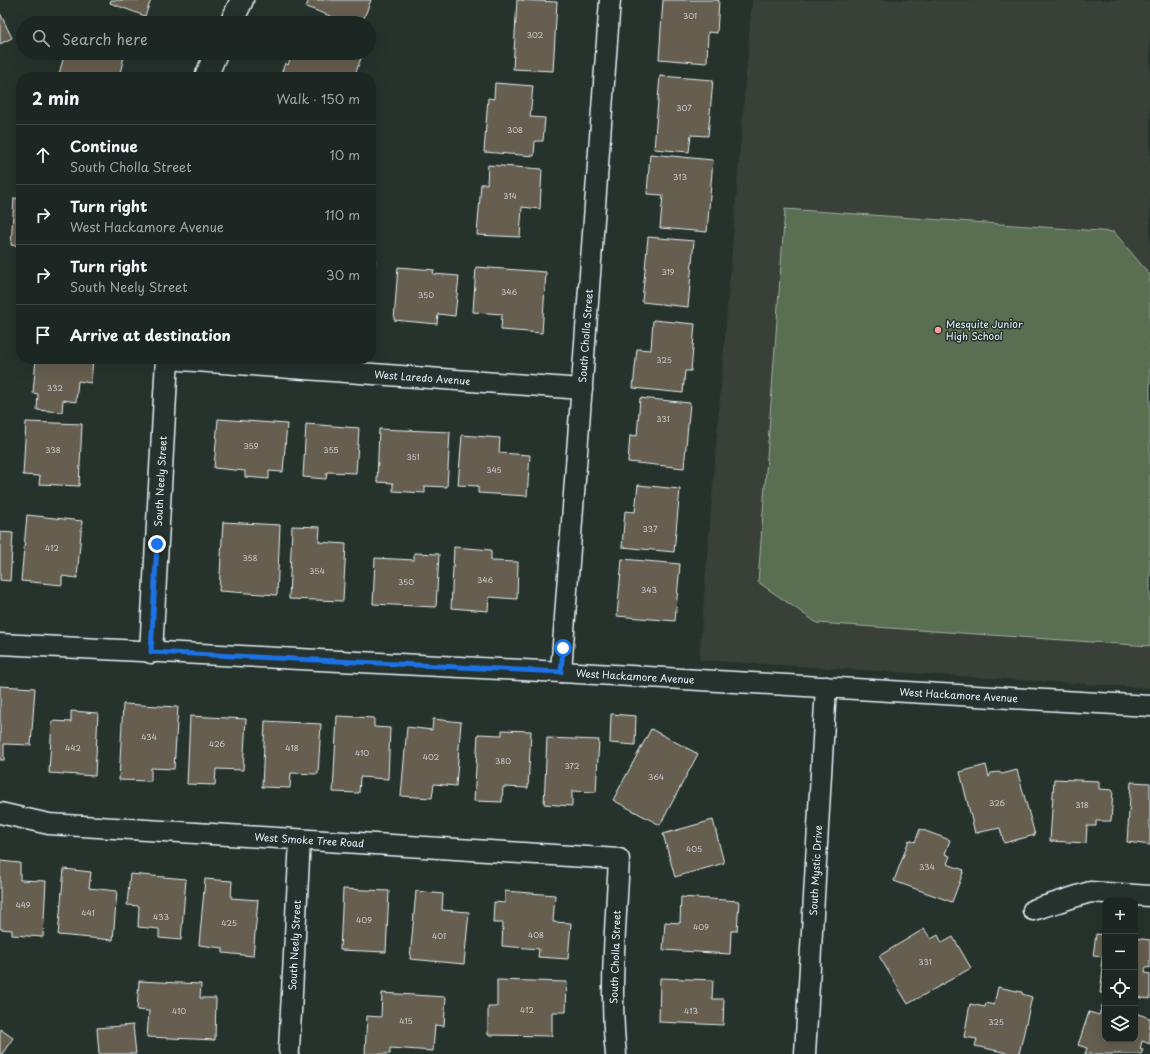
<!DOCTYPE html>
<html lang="en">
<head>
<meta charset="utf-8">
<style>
	body { margin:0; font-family:"Playpen Sans",sans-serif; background:#252e2a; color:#f1f3f6 }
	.controls { position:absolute; right:12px; bottom:12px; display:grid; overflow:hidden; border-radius:8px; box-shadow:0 4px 16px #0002 }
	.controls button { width:36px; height:36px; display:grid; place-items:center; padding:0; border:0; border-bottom:1px solid #3a4340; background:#1c2622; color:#f1f3f6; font:20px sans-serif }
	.stop { position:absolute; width:12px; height:12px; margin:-9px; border:3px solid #1a73e8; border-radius:50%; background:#fff }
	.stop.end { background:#1a73e8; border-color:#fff; box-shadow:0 1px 4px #0008 }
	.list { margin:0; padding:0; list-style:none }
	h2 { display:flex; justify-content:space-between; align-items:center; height:52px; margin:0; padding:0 16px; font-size:17px }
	h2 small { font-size:13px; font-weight:400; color:#a0a5a5 }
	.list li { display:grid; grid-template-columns:26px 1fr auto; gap:12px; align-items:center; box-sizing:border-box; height:60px; padding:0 16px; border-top:1px solid #3a4340 }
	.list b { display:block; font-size:15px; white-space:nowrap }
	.list p { margin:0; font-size:13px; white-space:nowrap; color:#a0a5a5 }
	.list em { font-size:13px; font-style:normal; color:#a0a5a5 }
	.icon { flex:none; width:22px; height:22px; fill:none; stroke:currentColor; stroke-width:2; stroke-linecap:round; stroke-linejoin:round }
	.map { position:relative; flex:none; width:1150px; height:1054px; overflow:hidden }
	.search { position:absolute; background:#1c2622; box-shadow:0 4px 16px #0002; left:16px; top:16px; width:360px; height:44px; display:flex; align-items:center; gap:10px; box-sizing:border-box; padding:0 14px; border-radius:22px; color:#a0a5a5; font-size:15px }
	.panel { position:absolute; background:#1c2622; box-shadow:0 4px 16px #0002; left:16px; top:72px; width:360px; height:292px; border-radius:16px }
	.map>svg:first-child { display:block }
</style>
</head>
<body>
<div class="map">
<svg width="1150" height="1054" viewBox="0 0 1150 1054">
	<rect width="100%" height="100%" fill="#26332d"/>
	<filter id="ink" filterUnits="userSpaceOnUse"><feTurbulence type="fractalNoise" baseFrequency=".025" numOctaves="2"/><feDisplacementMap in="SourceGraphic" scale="8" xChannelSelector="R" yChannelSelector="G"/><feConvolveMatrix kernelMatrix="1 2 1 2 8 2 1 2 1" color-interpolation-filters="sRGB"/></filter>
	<g filter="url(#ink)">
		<path fill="#394037" d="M752,0h398v688l-451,-28z"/>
		<path fill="#5a6e51" stroke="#a1b0a4" d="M785,209l329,23 36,43v371l-333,-23 -59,-41z"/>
		<path fill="#665f4f" stroke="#e8f1f8" d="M111,0h40l-6,16 -35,-13z
			M309,0h62l-9,23h-13l-43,-16z
			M517,0l40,2 -4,69 -40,-2z
			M663,0h56l-2,33 -9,-1 -1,31 -48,-4z
			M0,13l12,25 -12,6z
			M91,18l19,5h-20z
			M65,53h60l-6,24h-61z
			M292,53h71l-9,24h-74l5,-14 3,2z
			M660,76l53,4 -5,56 -17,-1 -2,17 -35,-3z
			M495,83l38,3 -3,31 15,1 -2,23h-8l-1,15 -50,-4 4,-54 6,1z
			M650,154l63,6 -6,72 -47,-4 3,-33 -16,-1z
			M488,165l54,4 -2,40 -18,-2 -2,30 -43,-2 4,-51h6z
			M14,198l7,1v47l-10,-1z
			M648,237l46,4 -6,66 -46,-5z
			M371,260h4l-4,56z
			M398,267l36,3 -1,4 26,2 -4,40 -17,-2 -1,10 -43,-4z
			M476,267l70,5 -4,61 -41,-3 1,-16 -29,-2z
			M653,320l42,4 -4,47h-6l-2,22 -50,-5 4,-39 14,1z
			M36,359h57l-2,24 -13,-2 -2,21 -13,-2 -1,12 -25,-2 1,-16 -5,-1z
			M640,398l50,5 -6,65 -56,-6 2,-27 7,1z
			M218,419l69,5 -4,48 -14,-1v8l-24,-2v-6l-31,-3z
			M26,422l56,2 -3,62 -40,-2 1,-8 -17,-1z
			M306,424l53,4 -3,45 -29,-1 -1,7 -23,-2z
			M379,429l71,3 -3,55 -22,-1v7l-32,-2v-8l-16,-1z
			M462,435l38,3 -1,15 31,2 -3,41 -49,-3v-7l-20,-1z
			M638,485l42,4 -6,63 -52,-5 3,-36 10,1z
			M27,515l55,6 -5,57 -15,-2v9l-41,-4z
			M223,522l57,3 -3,70 -58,-4z
			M292,526l28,1 -1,15 27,2 -3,57 -54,-2z
			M0,532l13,1 -3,48 -10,-1z
			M454,547l37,3v11l27,1 -1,37 -28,-2 -1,14 -37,-3z
			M414,553l25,1 -3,53 -63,-3 2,-46 39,2z
			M622,559l58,5 -5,57 -58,-5z
			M0,686l35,2 -4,57 -27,-1v16h-4z
			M123,704l55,3 -4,62 -23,-1v13l-32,-1z
			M71,711l27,2 -3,63 -46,-3 3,-52 19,1z
			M611,714l25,2 -1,29 -25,-2z
			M190,716l56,3 -3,51 -27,-1 -1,16 -28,-1z
			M337,716l37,2v9l16,1 -2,51 -28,-2 -1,16 -26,-1z
			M433,719l28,3 -5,64 -22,-2 -2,14 -31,-2 6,-69 25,3z
			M265,721l56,3 -3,50 -27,-1 -1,15 -28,-1z
			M651,729l47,25 -38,71 -47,-25z
			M502,730l29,1 -3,57 -25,-1 -1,15 -28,-1 4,-67 24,1z
			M547,738l52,2 -3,52 -24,-1v15l-28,-2z
			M986,765l3,12 2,-4 8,-1 3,2 15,-4 18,65 -31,8 -4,-15 -25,5 -15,-61z
			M1054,779l45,2v8l14,1 -2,31h-15v5h-9l-1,17 -36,-2z
			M1131,782l19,1v62l-23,-3z
			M713,820l11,43 -49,14 -12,-43z
			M920,829l30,11 -5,14 5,2 -3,8 17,6 -12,32 -58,-21 15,-41 6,2z
			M0,861l20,2v17l26,1 -3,56 -31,-2v-5l-12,-1z
			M64,869l27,3 -2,16 28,3 -4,49 -55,-5z
			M130,874l56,5 -5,61 -22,-2v-9l-21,-2 1,-21 -12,-1z
			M205,879l27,2 -1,17 27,2 -5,56 -30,-3v-5l-24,-3z
			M343,889l46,2 -3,61 -46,-2z
			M416,891l27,3 -1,16 27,2 -5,52 -54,-5z
			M505,891l50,4 -2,27 18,1 -3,36 -30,-2 1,-8 -37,-3 1,-23h-10l1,-21 11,1z
			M681,897l58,4 -2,30h-6l-1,23 -67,-4 2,-28 15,1z
			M924,929l7,10 7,-4 4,8 11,-6 18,31 -63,36 -29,-48z
			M1096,934l9,1v58h-5l3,-24 -2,-3 1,-7 2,-2 -11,-1z
			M1135,938l15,2v28l-4,-1 -1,6 5,1v25l-15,-2z
			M660,978l53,2 -1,19h12l-1,26 -64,-3z
			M497,980l70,2 -1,30h-14v24l-64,-1v-28h9z
			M139,981l62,3 -1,14h16l-1,42 -68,-3 2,-26 -12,-1z
			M998,987l24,5v2l10,3 -13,57h-7l-37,-8 2,-7 -13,-2 6,-33 15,3 1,-4 8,2z
			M382,993l64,4 -2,29 -9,-1 -2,26 -43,-3v6h-25l2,-38 14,1z
			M1103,1003l2,1v35h30v-26l15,5v26l-8,-3 -2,8 3,1 -2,4h-56l2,-6 -9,-3 11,-33 10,3z
			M133,1025l3,29h-37l-2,-26z
			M0,1029l13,9 -11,16h-2z"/>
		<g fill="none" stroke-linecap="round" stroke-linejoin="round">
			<defs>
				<g id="minor">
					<path id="s1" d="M167,359l415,30"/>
					<path id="s2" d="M0,644l561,28 589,34"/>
					<path id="s3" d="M561,672l49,-672"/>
					<path id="s4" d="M0,813l49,11 570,35c-3,65 -10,131 -3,195"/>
					<path d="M1033,910l57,-18 60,4"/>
					<path id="s5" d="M289,1050l11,-210"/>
					<path id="s6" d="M805,1054l21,-367"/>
				</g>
				<g id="tertiary">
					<path d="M231,23l11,-23"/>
					<path d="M206,77l10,-24"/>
					<path id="s7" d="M151,652l16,-293"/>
				</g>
			</defs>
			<use href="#minor" stroke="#e8f1f8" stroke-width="23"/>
			<use href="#tertiary" stroke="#e8f1f8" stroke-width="25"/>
			<use href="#minor" stroke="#26332d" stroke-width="20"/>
			<use href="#tertiary" stroke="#26332d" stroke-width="22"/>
		</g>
	</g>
	<g fill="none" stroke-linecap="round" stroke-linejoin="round" filter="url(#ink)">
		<path stroke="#1a73e8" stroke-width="5" d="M157,544l-6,108 410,20 2,-24"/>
	</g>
	<circle fill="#ff9aa2" stroke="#26332d" stroke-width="1.5" cx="938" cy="330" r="4"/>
	<g text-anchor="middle" stroke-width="3" stroke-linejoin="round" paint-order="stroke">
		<g font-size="8" fill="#c8ccce">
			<text x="690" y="19">301</text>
			<text x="535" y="38">302</text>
			<text x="684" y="111">307</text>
			<text x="515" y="133">308</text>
			<text x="680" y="180">313</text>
			<text x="510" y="199">314</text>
			<text x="668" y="275">319</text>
			<text x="509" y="295">346</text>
			<text x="426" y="298">350</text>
			<text x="664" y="363">325</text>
			<text x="55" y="391">332</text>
			<text x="663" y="422">331</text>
			<text x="251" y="449">359</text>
			<text x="53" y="453">338</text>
			<text x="331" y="453">355</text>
			<text x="413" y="460">351</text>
			<text x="494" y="473">345</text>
			<text x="650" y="532">337</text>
			<text x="52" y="551">412</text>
			<text x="250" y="561">358</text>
			<text x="317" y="574">354</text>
			<text x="485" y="583">346</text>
			<text x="406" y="585">350</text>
			<text x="649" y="593">343</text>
			<text x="149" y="740">434</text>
			<text x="217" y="747">426</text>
			<text x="73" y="751">442</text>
			<text x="292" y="751">418</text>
			<text x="362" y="756">410</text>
			<text x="431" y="760">402</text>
			<text x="503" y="764">380</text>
			<text x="572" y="769">372</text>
			<text x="656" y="780">364</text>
			<text x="997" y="806">326</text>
			<text x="1082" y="808">318</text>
			<text x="694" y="852">405</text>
			<text x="927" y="870">334</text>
			<text x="23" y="908">449</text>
			<text x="88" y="916">441</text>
			<text x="161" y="920">433</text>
			<text x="364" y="923">409</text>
			<text x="229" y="926">425</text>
			<text x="701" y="930">409</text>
			<text x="536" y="938">408</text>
			<text x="439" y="939">401</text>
			<text x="925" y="965">331</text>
			<text x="527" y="1013">412</text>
			<text x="179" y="1014">410</text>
			<text x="691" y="1014">413</text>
			<text x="406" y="1024">415</text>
			<text x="996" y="1025">325</text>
		</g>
		<g font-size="10" fill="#e8f1f8" stroke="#26332d" text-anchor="start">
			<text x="946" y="328">Mesquite Junior<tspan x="946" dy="12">High School</tspan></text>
		</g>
		<g font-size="10" fill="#e8f1f8" stroke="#26332d">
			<text dy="4" stroke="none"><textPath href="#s3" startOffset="337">South Cholla Street</textPath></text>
			<text dy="4" stroke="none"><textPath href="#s1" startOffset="256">West Laredo Avenue</textPath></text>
			<text dy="4" stroke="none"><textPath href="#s7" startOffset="171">South Neely Street</textPath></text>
			<text dy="4" stroke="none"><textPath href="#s2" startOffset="636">West Hackamore Avenue</textPath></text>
			<text dy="4" stroke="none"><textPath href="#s2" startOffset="960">West Hackamore Avenue</textPath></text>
			<text dy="4" stroke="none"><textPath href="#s4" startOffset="311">West Smoke Tree Road</textPath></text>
			<text dy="4" stroke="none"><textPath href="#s6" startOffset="184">South Mystic Drive</textPath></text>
			<text dy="4" stroke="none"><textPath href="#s5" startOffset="105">South Neely Street</textPath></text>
			<text transform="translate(615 957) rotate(-88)" y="4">South Cholla Street</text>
		</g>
	</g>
</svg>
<div class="controls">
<button>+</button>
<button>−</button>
<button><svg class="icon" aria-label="locate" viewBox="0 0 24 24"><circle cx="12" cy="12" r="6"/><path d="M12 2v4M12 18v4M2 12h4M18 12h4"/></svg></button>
<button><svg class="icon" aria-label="layers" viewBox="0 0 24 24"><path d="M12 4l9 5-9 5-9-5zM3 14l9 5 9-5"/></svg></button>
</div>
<div class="stop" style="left:563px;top:648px"></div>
<div class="stop end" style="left:157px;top:544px"></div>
<div class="search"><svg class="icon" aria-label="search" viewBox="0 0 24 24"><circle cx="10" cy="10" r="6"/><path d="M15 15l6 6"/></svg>Search here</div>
<section class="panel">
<h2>2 min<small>Walk · 150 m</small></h2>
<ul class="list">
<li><svg class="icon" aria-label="ahead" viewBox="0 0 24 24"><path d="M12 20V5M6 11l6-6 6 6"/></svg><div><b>Continue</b><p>South Cholla Street</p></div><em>10 m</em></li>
<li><svg class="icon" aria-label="right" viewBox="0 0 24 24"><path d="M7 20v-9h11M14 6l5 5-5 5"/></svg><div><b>Turn right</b><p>West Hackamore Avenue</p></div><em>110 m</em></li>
<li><svg class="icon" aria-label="right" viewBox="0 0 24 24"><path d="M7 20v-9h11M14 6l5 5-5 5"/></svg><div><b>Turn right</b><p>South Neely Street</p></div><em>30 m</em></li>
<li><svg class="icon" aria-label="arrive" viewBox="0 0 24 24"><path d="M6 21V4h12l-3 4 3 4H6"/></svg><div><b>Arrive at destination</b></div></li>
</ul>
</section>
</div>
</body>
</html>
